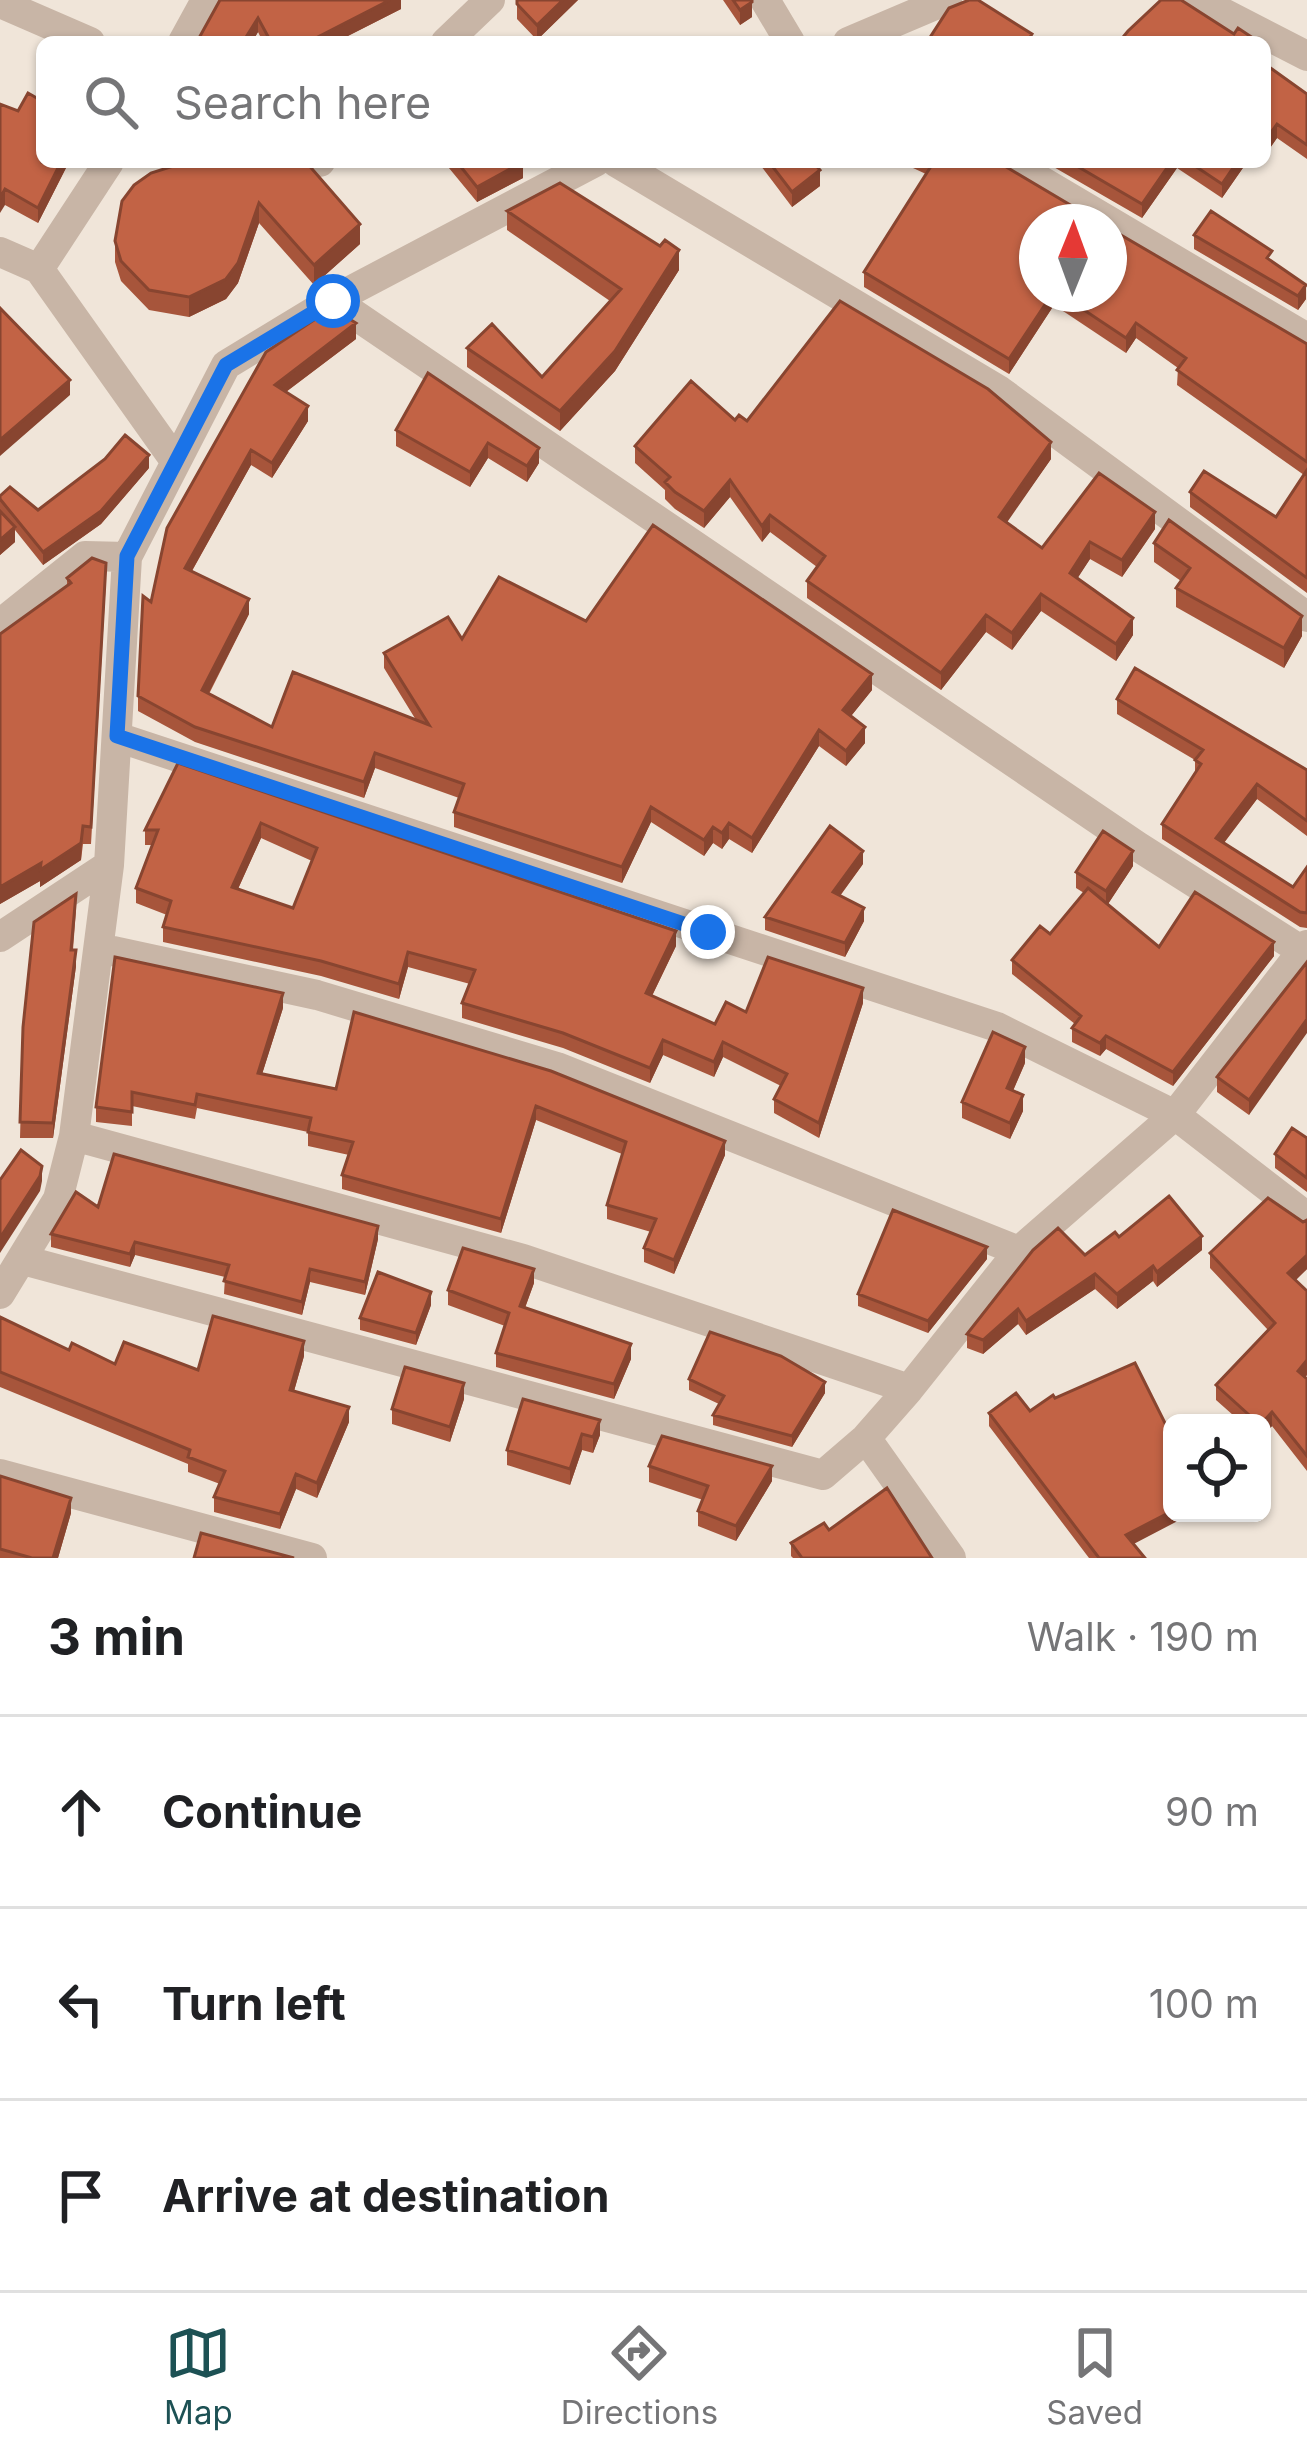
<!DOCTYPE html>
<html lang="en">
<head>
<meta charset="utf-8">
<style>
	body { margin:0; font-family:Inter,sans-serif; background:#f6f6f6; color:#202124 }
	.controls { position:absolute; right:36px; bottom:36px; display:grid; overflow:hidden; border-radius:18px; box-shadow:0 3px 9px #0004 }
	.controls button { width:108px; height:108px; display:grid; place-items:center; padding:0; border:0; border-bottom:3px solid #e0e0e0; background:#fff; color:#202124; font:60px sans-serif }
	.compass { position:absolute; left:1019px; top:204px; width:108px; height:108px; border-radius:50%; background:#fff; box-shadow:0 3px 9px #0004; rotate:1deg }
	.stop { position:absolute; width:36px; height:36px; margin:-27px; border:9px solid #1a73e8; border-radius:50%; background:#fff }
	.stop.end { background:#1a73e8; border-color:#fff; box-shadow:0 3px 12px #0008 }
	.list { margin:0; padding:0; list-style:none }
	h2 { display:flex; justify-content:space-between; align-items:center; height:156px; margin:0; padding:0 48px; font-size:51px }
	h2 small { font-size:39px; font-weight:400; color:#757577 }
	.list li { display:grid; grid-template-columns:78px 1fr auto; gap:36px; align-items:center; box-sizing:border-box; height:192px; padding:0 48px; border-top:3px solid #e0e0e0 }
	.list b { display:block; font-size:45px; white-space:nowrap }
	.list em { font-size:39px; font-style:normal; color:#757577 }
	.icon { flex:none; width:66px; height:66px; fill:none; stroke:currentColor; stroke-width:2; stroke-linecap:round; stroke-linejoin:round }
	.map { position:relative; flex:none; width:1307px; height:1558px; overflow:hidden }
	.search { position:absolute; background:#fff; box-shadow:0 3px 9px #0004; left:36px; right:36px; top:36px; height:132px; display:flex; align-items:center; gap:30px; box-sizing:border-box; padding:0 42px; border-radius:18px; color:#757577; font-size:45px }
	.sheet { height:732px; background:#fff }
	nav { display:flex; justify-content:space-around; align-items:center; box-sizing:border-box; height:168px; border-top:3px solid #e0e0e0; background:#fff; font-size:33px; color:#757577 }
	nav a { display:grid; justify-items:center; gap:6px }
	nav .on { color:#1d5154 }
	.map>svg:first-child { display:block }
</style>
</head>
<body>
<div class="map">
<svg width="1307" height="1558" viewBox="0 0 1307 1558">
	<rect width="100%" height="100%" fill="#f0e5d9"/>
	<g fill="none" stroke-linecap="round" stroke-linejoin="round">
		<path stroke="#c8b5a6" stroke-width="30" d="M765,0l25,42
			M1198,0l109,56
			M0,3l90,39
			M183,42l23,-42
			M446,42l44,-42
			M848,42l99,-42
			M317,162h3
			M616,162l384,229 307,226
			M1009,162l298,176
			M0,252l39,17 137,193
			M39,269l70,-107
			M333,300l804,546 170,108
			M0,624l85,-68 42,1 99,-192 107,-65 262,-138
			M117,737l880,290 178,88 132,102
			M0,937l109,-72
			M99,948l218,47 240,72 462,184
			M74,1136l449,123 386,130
			M23,1260l800,215 43,-37 43,-49 110,-138 156,-136 132,-170
			M0,1294l58,-95 16,-63 35,-271 18,-308
			M866,1438l85,120
			M0,1474l312,84"/>
	</g>
	<path fill="#a7553b" fill-rule="evenodd" d="M220,0h181v9l-65,33h-73l-5,-10 -6,10h-53v-4z
		M517,0h61l-41,40 -20,-21z
		M723,0h29v17l-12,8z
		M1265,64l42,30v65l-30,-21 -12,17z
		M0,104l42,58h27l-31,61 -33,-18z
		M186,162l174,82 -46,41 -55,-62 -21,60 -12,16 -37,18 -40,-7 -28,-29 -6,-19v-21z
		M444,162h78l1,16 -46,24z
		M758,162h55l7,24 -28,21z
		M900,162h98l39,132h72l198,50v249l-117,-86v-15l86,25 28,-42 -127,-90 1,-17 -42,-30 -10,15 -72,-48 -45,69 -145,-87v-15l62,-98z
		M1045,162h202l-25,36 -45,-30 -35,50z
		M507,211l172,59 -64,101 -55,60 -93,-64v-19l75,29 68,-76 -103,-71z
		M1194,235l78,26 34,38 -8,11 -104,-61z
		M356,339l-70,53 22,29 -36,57 -21,-13 -59,106 57,43 -40,80 63,33 144,-7 -32,-52v-15l78,-14 124,-18 286,69 -21,26 14,27 -19,23 -27,-20 -67,107 -23,-14 -7,10 -9,-6 -9,13 -53,-34 -29,61 -168,-56v-15l5,-14 -84,-30 -11,30 -169,-56 -57,-31v-15l13,-94 115,-250z
		M428,373l111,90 -12,19 -39,-24 -18,29 -74,-41v-16z
		M735,420l316,39 -45,63 36,26 113,-19 -33,48 -32,-18 -13,19 56,57 -17,26 -75,-50 -29,39 -26,-18 -45,58 -134,-92v-17l10,-14 -47,-35 -8,10 -32,-45 -26,31 -29,-19 -10,-10v-9l-30,-27v-17z
		M149,468l-48,56 -58,41 -28,-35v12l-15,13v-59l38,14z
		M1154,543l148,93 -18,32 -108,-61v-19l5,-7 -27,-19z
		M67,578l39,2 -15,264h-8l-2,16 -41,27v-6l-40,23v-270l67,-48z
		M1117,699l190,71v66l-50,-37 -33,44 69,44 14,-20v61l-7,-1 -138,-88v-15l33,-51v-13l-78,-46z
		M178,763l498,183 -24,50 63,28 31,-12 117,-9 -44,135 -45,-25v-14l7,-13 -58,-29 -9,20 -51,-22 -13,28 -87,-35 -101,-30v-15l8,-19 -62,-17 -9,32 -78,-23 -158,-34v-15l4,-12 -31,-12v-15l16,-43h-7v-15zM261,838l51,23 -19,47 -55,-19z
		M863,864l-23,32 24,25 -19,36 -80,-27v-13z
		M1133,866l-25,38 51,43 115,9 -101,130 -67,-37 -6,7 -28,-14v-14l3,-4 -63,-50v-14l38,-26 34,-41 -8,-5v-16z
		M76,910l-3,40 3,16 -23,172h-33l3,-111z
		M1307,962l-58,153 -32,-23v-15z
		M283,1008l-21,66 74,15 18,-77 371,143 -51,119 -30,-12v-14l7,-16 -44,-13v-14l15,-51 -86,-34 -35,113 -159,-44v-14l7,-20 -41,-9v-14l-111,-24 -2,11 -63,-13v20l-36,-4v-15z
		M1025,1063l-12,28 10,20 -13,28 -48,-21v-16z
		M1307,1138v54l-32,-24v-14z
		M98,1207l280,32 -13,56 -55,-13 -8,33 -78,-21 1,-17 -90,-22 -5,12 -79,-20v-13z
		M1307,1220v49l-12,11 12,11v84l-2,2 2,2v92l-35,-45 -10,11v-14h-20l-26,-23v-15l52,-55 -58,-62v-15z
		M1119,1237l83,13 -45,37 -4,-6 -36,28 -22,-20 -69,46 -8,-11 -35,30 -16,-6v-14l118,-79z
		M987,1259l-59,74 -70,-27v-12z
		M534,1283l-9,25 106,51 -17,40 -118,-32v-14l9,-27 -57,-21v-15z
		M431,1305l-15,40 -56,-15v-12z
		M0,1317l69,33 46,14 83,6 106,-14 -10,35 55,31 -32,76 -21,-9 -16,40 -66,-17v-15l6,-13 -32,-12v-8l-188,-77z
		M689,1379l136,14 -33,54 -79,-22v-10l6,-11 -30,-14z
		M464,1399l-14,43 -58,-18v-15z
		M523,1399l77,36 -7,18 -11,-3 -12,35 -63,-20v-15z
		M989,1413l144,131 12,14h-56l-100,-132z
		M649,1466l123,15 -36,60 -38,-15v-15l5,-11 -54,-18z
		M0,1476l71,37 -13,45h-58z
		M829,1530l103,28h-139l-2,-2v-13z"/>
	<path fill="#884530" d="M390,0h11v9l-65,33h-28z
		M563,0h15l-41,40v-15z
		M752,2v15l-12,8v-15z
		M258,18v14l-6,10h-9z
		M1277,124v14l-12,17v-14z
		M61,162h8l-31,61v-15z
		M523,162v16l-46,24v-15z
		M1171,162h6v6l-35,50v-14z
		M1237,162h10l-25,36v-14z
		M820,170v16l-28,21v-15z
		M5,189v16l-5,8v-15z
		M259,203v20l-21,60 -12,16 -37,18v-20z
		M360,224v20l-46,41v-20z
		M679,250v20l-64,101 -55,60v-20z
		M1306,285v14l-8,11v-14z
		M1052,294h2v11l-45,69v-15z
		M356,323v16l-81,61v-15z
		M1136,323v15l-10,15v-15z
		M70,380v15l-70,61v-16z
		M308,406v15l-36,57v-15z
		M1051,442v17l-52,75v-17z
		M488,443v15l-18,29v-15z
		M539,448v15l-12,19v-16z
		M251,450v15l-66,118v-15z
		M149,455v13l-48,56 -58,41v-13z
		M730,480v17l-26,31v-17z
		M1155,512v17l-33,48v-17z
		M770,515v17l-8,10v-16z
		M15,527v15l-15,13v-15z
		M1090,542v17l-20,31v-17z
		M1041,594v17l-29,39v-17z
		M249,599v15l-47,92v-16z
		M986,615v17l-45,58v-17z
		M1302,616v20l-18,32v-20z
		M1133,618v17l-17,26v-17z
		M872,674v16l-29,36v-16z
		M865,727v16l-19,23v-15z
		M819,730v16l-67,107v-15z
		M375,753v15l-11,30v-16z
		M1257,784v15l-41,54v-15z
		M651,807v15l-29,61v-16z
		M261,823v15l-29,64v-15z
		M729,823v16l-7,10v-16z
		M83,826l-2,34 -41,27v-6l-40,23v-17z
		M713,827v16l-9,13v-16z
		M863,851v13l-30,41v-13z
		M1133,851v15l-27,41v-16z
		M864,908v13l-19,36v-14z
		M676,931v15l-30,62v-15z
		M1274,942v14l-101,130v-14z
		M76,950v16l-23,172v-15z
		M408,952v15l-9,32v-15z
		M863,988v15l-44,135v-15z
		M283,993v15l-25,79v-14z
		M1307,1019v14l-58,82v-15z
		M1106,1036v13l-6,7v-13z
		M663,1040v15l-13,28v-15z
		M723,1042v15l-9,20v-15z
		M1025,1047v16l-18,41v-16z
		M1023,1095v16l-13,28v-16z
		M536,1106v14l-35,113v-14z
		M725,1141v14l-51,119v-14z
		M42,1166v15l-2,10 -40,62v-15z
		M378,1226v13l-13,56v-13z
		M1202,1236v14l-45,37v-15z
		M135,1242v13l-5,12v-13z
		M987,1247v12l-59,74v-12z
		M1307,1255v14l-19,19v-15z
		M1153,1266v15l-36,28v-15z
		M310,1269v13l-8,33v-13z
		M534,1269v14l-14,38v-15z
		M1095,1274v15l-69,46v-14z
		M431,1292v13l-15,40v-12z
		M1018,1309v15l-35,30v-14z
		M304,1341v15l-14,49v-15z
		M631,1344v15l-17,40v-15z
		M1307,1360v15l-9,10v-14z
		M825,1382v11l-33,54v-11z
		M464,1383v16l-14,43v-15z
		M349,1407v15l-32,76v-15z
		M1272,1412v14l-10,11v-14z
		M600,1420v15l-7,18v-16z
		M582,1434v16l-12,35v-16z
		M772,1466v15l-36,60v-15z
		M296,1474v15l-16,40v-15z
		M71,1498v15l-13,45h-5z
		M1172,1511v2h21l-67,35v-13z"/>
	<path fill="#c26345" stroke="#884530" stroke-width="3" fill-rule="evenodd" d="M220,0h170l-82,42h-37l-13,-24 -15,24h-38l-6,-4z
		M517,0h46l-26,25 -20,-21z
		M733,0h19v2l-12,8z
		M969,0h9l54,34 -5,8h-92l-6,-3 20,-31z
		M1161,0h20l53,34 4,-6 21,14h-140l9,-11z
		M1265,64l42,30v51l-30,-21 -12,17z
		M28,93l14,8v61h19l-23,46 -33,-19 -5,9v-94l18,7z
		M186,162h120l54,62 -46,41 -55,-62 -21,60 -12,16 -37,18 -40,-7 -28,-29 -6,-20 7,-40 12,-16 17,-12z
		M457,162h66l-46,25z
		M769,162h44l7,8 -28,22z
		M931,162h67l101,60h-62v72h15l-43,65 -145,-87 69,-109z
		M1070,162h101l-29,42z
		M1189,162h48l-15,22z
		M560,183l100,63 5,-6 14,10 -64,101 -55,60 -93,-63 25,-24 50,53 79,-88 -114,-78z
		M1211,211l61,40 -5,7 39,27 -8,11 -104,-61z
		M1109,228l198,116v118l-130,-92 9,-12 -50,-35 -10,15 -66,-44h49z
		M840,301l148,88 63,53 -52,75 43,31 57,-75 56,39 -33,48 -32,-18 -20,31 63,45 -17,26 -75,-50 -29,39 -26,-18 -45,58 -134,-92 18,-25 -55,-41 -8,11 -32,-46 -26,31 -29,-19 -10,-10 5,-5 -35,-31 56,-65 44,39 4,-5 8,6z
		M0,308l70,72 -70,60z
		M332,308l24,15 -81,62 33,21 -36,57 -21,-13 -66,118 64,31 -47,91 70,37 21,-55 136,53 -45,-72 64,-36 14,22 37,-62 87,44 67,-96 219,149 -29,36 22,17 -19,24 -27,-21 -67,108 -23,-15 -7,10 -9,-6 -9,13 -53,-33 -29,60 -168,-55 10,-28 -89,-31 -11,29 -169,-55 -57,-31 5,-100 8,6 16,-74 99,-176z
		M428,373l111,75 -12,18 -39,-23 -18,29 -74,-42z
		M125,435l24,20 -48,56 -58,41 -43,-53v-3l10,-9 28,23 67,-51z
		M1307,470v108l-117,-86 14,-21 72,46z
		M0,511l15,16 -15,13z
		M1169,520l133,96 -18,32 -108,-60 14,-20 -36,-25z
		M92,558l14,5 -15,264 -8,-1 -2,17 -41,27 1,-7 -41,24v-253l71,-51 -4,-5z
		M1135,668l172,102v51l-50,-37 -41,54 77,49 14,-20v46l-7,-1 -138,-88 39,-60 -6,-4 8,-10 -86,-51z
		M178,763l498,168 -30,62 69,31 11,-22 20,10 22,-55 95,31 -44,135 -45,-24 13,-25 -64,-32 -9,20 -51,-22 -13,28 -87,-35 -101,-30 13,-33 -67,-18 -9,32 -78,-23 -158,-34 8,-26 -35,-13 22,-58h-13zM261,823l56,25 -24,60 -61,-21z
		M830,826l33,25 -30,41 31,16 -19,35 -80,-26z
		M1103,831l30,20 -27,40 -30,-19z
		M1088,888l71,59 36,-55 79,50 -101,130 -67,-36 -6,7 -28,-15 9,-12 -69,-56 28,-34 10,8z
		M76,894l-5,56h5l-23,173 -33,-1 3,-95 11,-105z
		M115,957l168,36 -25,80 78,16 18,-77 197,59 174,70 -51,119 -30,-12 12,-29 -49,-14 19,-63 -90,-36 -35,113 -159,-44 11,-33 -45,-10 3,-14 -114,-24 -2,11 -63,-13v20l-36,-5z
		M1307,962v57l-58,81 -32,-23z
		M993,1032l32,15 -18,41 16,7 -13,28 -48,-21z
		M1292,1128l15,10v40l-32,-24z
		M21,1150l21,16 -2,10 -40,62v-58z
		M114,1154l264,72 -13,56 -55,-13 -8,33 -78,-21 5,-16 -94,-23 -5,12 -79,-20 25,-42 22,15z
		M1169,1196l33,40 -45,36 -4,-6 -36,28 -22,-20 -69,47 -8,-12 -35,31 -16,-6 66,-84 25,-22 27,27 30,-23 4,5z
		M1268,1198l35,24 4,-2v35l-19,18 19,18v69l-9,11 9,8v77l-35,-44 -10,11h-4l-42,-38 59,-62 -65,-70z
		M893,1210l94,37 -59,74 -70,-27z
		M463,1248l71,21 -14,37 111,38 -17,40 -118,-31 13,-40 -61,-23z
		M378,1272l53,20 -15,41 -56,-15z
		M213,1316l91,25 -14,49 59,17 -32,76 -21,-9 -16,40 -66,-17 11,-26 -37,-14 2,-7 -190,-78v-55l69,33 3,-7 43,21 9,-22 74,28z
		M710,1332l71,24 44,26 -33,54 -79,-21 11,-19 -35,-17z
		M1135,1363l37,74v74l-46,24 19,23h-46l-110,-145 27,-20 14,18 23,-16 2,3z
		M405,1367l59,16 -14,44 -58,-18z
		M523,1399l77,21 -7,17 -11,-3 -12,35 -63,-19z
		M662,1436l110,30 -36,60 -38,-15 10,-25 -59,-20z
		M0,1476l71,22 -18,60h-21l-32,-9z
		M887,1488l45,70h-130l-11,-15 33,-20 5,7z
		M201,1533l93,25h-100z"/>
	<g fill="none" stroke-linecap="round" stroke-linejoin="round">
		<path stroke="#1a73e8" stroke-width="15" d="M333,301l-107,64 -99,191 -10,180 591,196"/>
	</g>
</svg>
<div class="controls">
<button><svg class="icon" aria-label="locate" viewBox="0 0 24 24"><circle cx="12" cy="12" r="6"/><path d="M12 2v4M12 18v4M2 12h4M18 12h4"/></svg></button>
</div>
<svg class="compass" viewBox="-18 -18 36 36"><path d="M0-13l5 13h-10z" fill="#e53935"/><path d="M0 13l5-13h-10z" fill="#757577"/></svg>
<div class="stop" style="left:333px;top:301px"></div>
<div class="stop end" style="left:708px;top:932px"></div>
<div class="search"><svg class="icon" aria-label="search" viewBox="0 0 24 24"><circle cx="10" cy="10" r="6"/><path d="M15 15l6 6"/></svg>Search here</div>
</div>
<section class="sheet">
<h2>3 min<small>Walk · 190 m</small></h2>
<ul class="list">
<li><svg class="icon" aria-label="ahead" viewBox="0 0 24 24"><path d="M12 20V5M6 11l6-6 6 6"/></svg><div><b>Continue</b></div><em>90 m</em></li>
<li><svg class="icon" aria-label="left" viewBox="0 0 24 24"><path d="M17 20v-9H6M10 6l-5 5 5 5"/></svg><div><b>Turn left</b></div><em>100 m</em></li>
<li><svg class="icon" aria-label="arrive" viewBox="0 0 24 24"><path d="M6 21V4h12l-3 4 3 4H6"/></svg><div><b>Arrive at destination</b></div></li>
</ul>
</section>
<nav>
<a class="on"><svg class="icon" aria-label="map" viewBox="0 0 24 24"><path d="M3 6l6-2 6 2 6-2v14l-6 2-6-2-6 2zM9 4v14M15 6v14"/></svg>Map</a>
<a><svg class="icon" aria-label="directions" viewBox="0 0 24 24"><path d="M12 3l9 9-9 9-9-9zM9 14v-3h6M13 9l2 2-2 2"/></svg>Directions</a>
<a><svg class="icon" aria-label="saved" viewBox="0 0 24 24"><path d="M7 4h10v16l-5-4-5 4z"/></svg>Saved</a>
</nav>
</body>
</html>
